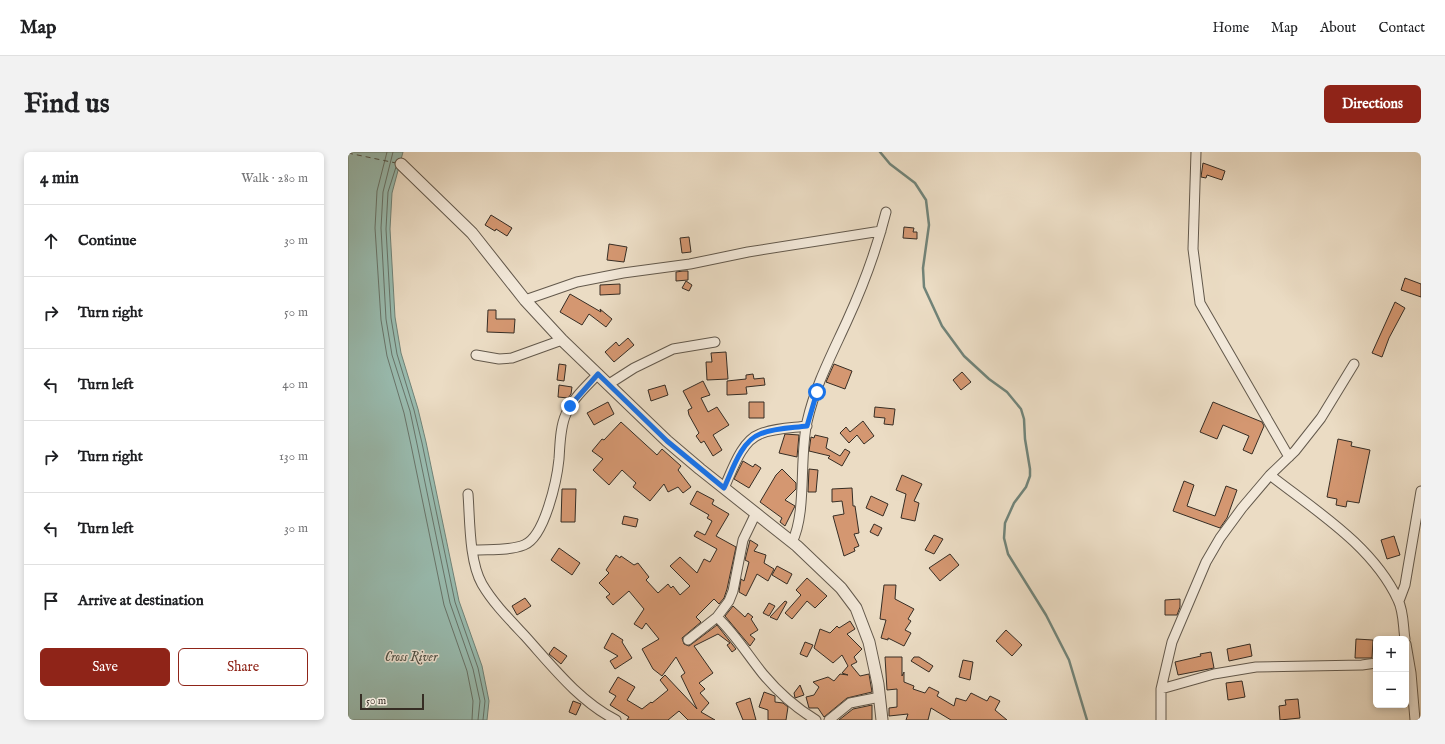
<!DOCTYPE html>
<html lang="en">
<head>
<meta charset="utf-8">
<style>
	body { margin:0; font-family:"IM FELL English",serif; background:#f2f2f2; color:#202124 }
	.controls { position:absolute; right:12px; bottom:12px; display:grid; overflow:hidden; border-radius:6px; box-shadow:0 2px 6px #0003 }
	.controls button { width:36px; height:36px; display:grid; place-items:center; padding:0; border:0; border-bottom:1px solid #e0e0e0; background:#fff; color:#202124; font:20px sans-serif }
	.scale { position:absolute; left:12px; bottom:10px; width:64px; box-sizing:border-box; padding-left:4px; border:2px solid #362d24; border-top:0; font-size:11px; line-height:14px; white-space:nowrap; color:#362d24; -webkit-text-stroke:3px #f2e8d9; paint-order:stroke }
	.stop { position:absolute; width:12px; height:12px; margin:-9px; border:3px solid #1a73e8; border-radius:50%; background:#fff }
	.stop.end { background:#1a73e8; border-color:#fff; box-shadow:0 1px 4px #0008 }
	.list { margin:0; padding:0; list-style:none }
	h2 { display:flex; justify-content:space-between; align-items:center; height:52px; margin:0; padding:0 16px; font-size:17px }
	h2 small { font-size:13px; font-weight:400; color:#757577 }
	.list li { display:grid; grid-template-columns:26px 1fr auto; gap:12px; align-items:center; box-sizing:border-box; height:72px; padding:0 16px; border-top:1px solid #e0e0e0 }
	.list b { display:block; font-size:15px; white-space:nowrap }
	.list em { font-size:13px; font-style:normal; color:#757577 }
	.actions { display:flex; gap:8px; padding:12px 16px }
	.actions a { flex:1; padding:9px 0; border:1px solid #8f2418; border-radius:6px; text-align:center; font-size:14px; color:#8f2418 }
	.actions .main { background:#8f2418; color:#fff }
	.icon { flex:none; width:22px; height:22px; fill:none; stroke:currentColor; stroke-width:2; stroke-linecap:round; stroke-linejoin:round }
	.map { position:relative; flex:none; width:1073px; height:568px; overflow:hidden; border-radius:6px }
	header { display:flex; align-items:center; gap:24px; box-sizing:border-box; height:56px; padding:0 20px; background:#fff; border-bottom:1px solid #e0e0e0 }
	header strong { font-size:19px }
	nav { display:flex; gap:22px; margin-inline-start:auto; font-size:14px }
	.intro { display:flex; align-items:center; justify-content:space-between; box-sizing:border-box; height:96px; padding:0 24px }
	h1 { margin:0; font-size:28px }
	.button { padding:10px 18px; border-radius:6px; background:#8f2418; color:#fff; font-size:14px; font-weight:700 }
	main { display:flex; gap:24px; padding:0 24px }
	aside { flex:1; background:#fff; border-radius:6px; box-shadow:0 2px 6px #0003 }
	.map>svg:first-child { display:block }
</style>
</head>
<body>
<header>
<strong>Map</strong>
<nav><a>Home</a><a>Map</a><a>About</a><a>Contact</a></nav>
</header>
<div class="intro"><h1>Find us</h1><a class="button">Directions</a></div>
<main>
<aside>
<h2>4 min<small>Walk · 280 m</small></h2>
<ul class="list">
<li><svg class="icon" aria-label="ahead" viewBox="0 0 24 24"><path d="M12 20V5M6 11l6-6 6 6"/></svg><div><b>Continue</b></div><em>30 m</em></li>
<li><svg class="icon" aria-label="right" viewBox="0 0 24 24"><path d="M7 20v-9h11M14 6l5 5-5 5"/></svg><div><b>Turn right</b></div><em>50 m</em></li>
<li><svg class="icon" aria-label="left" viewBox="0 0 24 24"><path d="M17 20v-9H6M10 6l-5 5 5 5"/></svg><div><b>Turn left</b></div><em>40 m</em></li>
<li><svg class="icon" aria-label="right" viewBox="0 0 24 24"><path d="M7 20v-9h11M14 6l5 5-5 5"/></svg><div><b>Turn right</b></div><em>130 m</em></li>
<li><svg class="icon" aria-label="left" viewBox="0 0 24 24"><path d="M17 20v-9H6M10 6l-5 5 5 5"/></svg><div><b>Turn left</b></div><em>30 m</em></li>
<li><svg class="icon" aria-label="arrive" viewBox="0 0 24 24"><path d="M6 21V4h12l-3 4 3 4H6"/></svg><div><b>Arrive at destination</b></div></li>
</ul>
<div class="actions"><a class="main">Save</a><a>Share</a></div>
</aside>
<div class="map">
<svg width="1073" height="568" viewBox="0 0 1073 568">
	<rect width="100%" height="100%" fill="#ebdcc4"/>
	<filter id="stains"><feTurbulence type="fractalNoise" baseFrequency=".005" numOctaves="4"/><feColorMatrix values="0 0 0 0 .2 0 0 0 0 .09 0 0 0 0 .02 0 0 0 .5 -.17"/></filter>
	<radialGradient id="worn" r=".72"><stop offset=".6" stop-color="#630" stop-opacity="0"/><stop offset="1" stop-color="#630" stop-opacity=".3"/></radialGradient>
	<path fill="#99bcb0" stroke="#718378" d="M0,0h55l-11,41 -2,36 5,88 6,36 17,56 8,33 33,159 23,65 7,35 -2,19h-139z"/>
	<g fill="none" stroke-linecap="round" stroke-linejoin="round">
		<path stroke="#68746a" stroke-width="1" d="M39,0l-10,39 -2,37 6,92 6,36 17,57 7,32 33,160 23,66 6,30 -1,19
			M45,0l-10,40 -2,36 5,91 6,36 18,56 7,33 33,159 23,66 7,32 -2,19
			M48,15l-8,25 -2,37 5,89 6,36 17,56 8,33 33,159 23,66 7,33 -2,19"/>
		<path stroke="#718378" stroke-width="2.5" d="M532,0l10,12 25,19 11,17 3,25 -6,43 1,19 18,39 22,30 25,23 18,13 14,17 3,10 1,20 5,30v7l-4,11 -12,16 -9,20 -1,15 4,16 38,61 23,45 18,60
			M1072,0l1,1"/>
		<path stroke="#4f5147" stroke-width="1" stroke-dasharray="5 4" stroke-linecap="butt" d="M0,1l48,10"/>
	</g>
	<path fill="#d49771" stroke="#362d24" d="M855,11l22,8 -3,9 -15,-5 -1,3 -5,-1z
		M143,63l21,13 -5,8 -11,-7 -1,2 -10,-6z
		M556,75l10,1 -1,4h4v7l-14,-1z
		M341,85l2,15 -9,1 -2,-15z
		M261,92l18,3 -3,15 -17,-2z
		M335,119h5v9l-12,1v-9z
		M1057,126l16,6v13l-20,-7z
		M338,129l6,4 -3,6 -7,-3z
		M272,132v10l-20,1v-10z
		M222,142l31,18 -1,-3 12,10 -6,8 -17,-13 -7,11 -22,-13z
		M1047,150l10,6 -16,30 -7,19 -10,-4z
		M140,158h8v9h19l-1,14 -27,-1z
		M280,186l6,7 -20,17 -9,-10 11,-10 3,4z
		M378,200l2,27 -21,1 -1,-18h6l-1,-9z
		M211,212l7,1 -2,16 -7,-1z
		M486,212l18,7 -7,18 -19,-7z
		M614,220l9,10 -10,8 -8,-10z
		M405,222l1,5 10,-1 1,7 -19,2 1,7 -20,1v-14l19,-2v-4z
		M355,229l7,14 -9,3 7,14 9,-5 12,18 -16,10 9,15 -9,6 -9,-15 -3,2 -5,-7 3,-3 -10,-18 -1,-5 4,-2 -9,-17z
		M211,233l13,2 -1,7 -3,4 -10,-1z
		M317,233l3,10 -17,6 -3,-11z
		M260,250l6,12 -20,11 -7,-12z
		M401,250h15v16h-15z
		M865,250l49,20 2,4 -12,28 -9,-4 6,-14 -26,-11 -6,14 -17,-7z
		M527,255l20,2 -2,16 -9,-1 1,-6 -11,-1z
		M515,269l11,15 -10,8 -7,-9 -8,8 -9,-10 6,-6 4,5z
		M273,270l36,33 5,-6 19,17 -3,4 13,17 -8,6 -5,-6 -10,5 -4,-8 -14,17 -17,-14 3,-4 -14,-13 -13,15 -16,-15 10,-11 -11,-8 10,-12 2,1z
		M437,282l14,1 -2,22 -18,-4z
		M467,283l13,3 -2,10 14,8 5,-7 5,3 -8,14 -14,-8 2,-2 -21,-5 2,-14 3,1z
		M990,287l14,3 -1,4 19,4 -11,53 -12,-2 -1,6 -10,-2 1,-6 -10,-2z
		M395,309l10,6 2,-3 6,4 -12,20 -15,-9z
		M434,317l14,14v6l-11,11 10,6 -10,20 -5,-4 2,-4 -22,-16 16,-27z
		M461,317l9,1 -2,22h-8z
		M554,323l20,9 -8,17 5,2 -4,18 -14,-3 5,-24 -10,-4z
		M836,329l10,4 -7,21 28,10 11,-30 11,4 -10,28 -7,10 -47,-17z
		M504,336l1,18h2l4,27 -5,1 5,12 -5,2 1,3 -11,5 -11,-40 11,-2 -2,-13 -10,1v-13z
		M214,337h14l-1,33h-14z
		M349,339l17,9 -2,4 17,10 -13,22 20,11 -9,42 -3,9 -5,6 -5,-5 -18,18 5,5 -19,16 2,6 5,2 28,-21 19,24 -4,3 -5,-7 3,-2 -12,-9 -24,12 19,27 -14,10 6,6 -5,4 9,10 -8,9 14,8h-27l-9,-9 -11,9h-41l2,-3 -19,-12 6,-9 -7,-4 9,-15 17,10 -8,13 15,9 9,-7 1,1 16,-13 -8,-10 5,-5 32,34 -16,-33 4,-3 -9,-16 -14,19 -9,-7 -11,-20 17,-10 -13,-16 -4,6 -8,-5 10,-15 -15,-18 -16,14 -7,-8 4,-3 -11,-11 10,-10 -3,-3 10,-15 4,3 1,-2 13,9 4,-2 11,14 -3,3 12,13 10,-9 3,4 2,-2 7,9 10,-9 -20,-20 10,-9 17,16 7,-14 6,3 7,-13 -23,-13 3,-5 8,4 7,-14 -5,-3 2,-3 -19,-11z
		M523,344l17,8 -5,12 -17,-8z
		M276,364l14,3 -2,8 -14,-3z
		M526,372l8,4 -4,8 -8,-4z
		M586,383l9,4 -9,15 -9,-4z
		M1046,384l6,19 -13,4 -6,-19z
		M402,388l8,5 -4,6 12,4 -2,8 10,6 -6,12 -11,-7 -11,22 -7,-4 2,-13 3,2 5,-19 -4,-2z
		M211,396l21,15 -8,12 -21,-15z
		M602,402l9,11 -19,16 -11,-13z
		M429,414l15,8 -5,10 -15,-9z
		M459,426l20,18 -12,12 -8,-7 -15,18 -7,-6 16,-18 -5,-5z
		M536,433h12l-1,14 19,10 -6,10 3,2 -6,9 6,3 -7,13 -16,-8v2l-7,-2 5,-18 -6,-1z
		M177,446l6,8 -14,9 -5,-9z
		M832,447v8l-3,8h-12v-15z
		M437,449l2,1 -10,18 -7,-3z
		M421,451l6,3 -6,10 -6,-3z
		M385,454l12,11 3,-4 5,4 -2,2 7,11 -8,5 5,4 -5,7 -25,-30z
		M502,469l5,8 -8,5 15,15 -8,8 3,5 -6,3 9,11 9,-2 3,18 -25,6 -23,19 -6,-9h-9l-3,-11 8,-2 5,-8 -6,-5 15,-5 6,4 6,-7 8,1 -6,-2 6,-7 -6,-11 -9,8 -19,-15 6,-19 10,4 7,-7 2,2z
		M658,478l16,15 -10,11 -16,-15z
		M264,481l11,7 -1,2 10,16 -17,11 -5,-8 8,-5 -14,-8z
		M1008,487l17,1 -1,18h-17z
		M457,490l8,3 -6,12 -7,-3z
		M902,492l2,12 -23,5 -2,-12z
		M206,495l13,9 -6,8 -12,-10z
		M863,500l3,16 -36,7 -3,-13 26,-6 -1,-2z
		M537,505h17v19l2,-4v10l10,4 -1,3 12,4 4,-6 10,5 -2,4 17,10 2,-8 10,3 5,-8 16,8 3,-5 10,5 -5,9 12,10h-56l-20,-12 -3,12h-22l2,-6 -19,2v-8l8,-1v-18l-10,1z
		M566,505h5l14,9 -4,6 -18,-11z
		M615,508l10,2 -3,18 -11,-3z
		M894,529l3,16 -17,3 -2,-17z
		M452,533l4,10 -9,3 -1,-5z
		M416,540l11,4v6l8,1 5,4 -2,13h-18v-10l-9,-3z
		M402,546l6,22h-13l-7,-17z
		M950,547l2,19 -20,2 -1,-14 7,-1 -1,-5z
		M225,549l8,3 -5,11 -7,-3z
		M524,553v15h-33l14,-11z"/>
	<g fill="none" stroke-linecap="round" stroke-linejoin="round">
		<defs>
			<path id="minor" d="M848,0l-3,97 7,54 89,154
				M177,148l52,-18 46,-9 67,-9 58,-12 133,-21
				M128,203l23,4 13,-1 50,-18
				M261,232l25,-16 39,-19 42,-7
				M922,323c46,36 103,71 128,125 6,12 5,27 7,39
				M376,336c8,-17 17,-47 36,-54 14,-6 32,-6 47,-8
				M120,342c2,26 1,67 14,90 11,19 28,36 43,52 27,30 54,65 91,84
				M444,390c15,-29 7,-85 15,-120 8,-36 25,-68 40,-101 17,-37 29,-69 39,-109
				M125,398c17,-1 36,1 51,-5 21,-8 33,-66 35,-86 1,-14 1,-32 7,-45 6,-15 21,-28 32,-40
				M1051,449l6,-16 16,-94
				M369,465c18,17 30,37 46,57 15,18 33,34 53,46
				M340,488l29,-23 12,-16 4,-10 10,-51 13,-27
				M1058,492l5,29 4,47
				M813,537l53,-15 42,-7 106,-2 14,-2
				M481,568l21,-17 30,-6
				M813,568v-31l11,-47 34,-80 14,-24 22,-30 28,-33 25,-24 26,-33 33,-54"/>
			<path id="tertiary" d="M53,12l71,69 53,67 37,40 105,101 33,28 97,77 44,42 15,20 13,34 9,42 4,36"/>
		</defs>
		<use href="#minor" stroke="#63594c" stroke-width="11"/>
		<use href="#tertiary" stroke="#63594c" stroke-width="13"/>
		<use href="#minor" stroke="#f2e8d9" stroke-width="9"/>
		<use href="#tertiary" stroke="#f2e8d9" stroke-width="11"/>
	</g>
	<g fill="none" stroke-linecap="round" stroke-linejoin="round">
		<path stroke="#1a73e8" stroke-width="5" d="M222,254l28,-32 69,67 57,47c8,-17 17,-47 36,-54 14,-6 32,-6 47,-8l10,-34"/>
	</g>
	<g text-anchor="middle" stroke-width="3" stroke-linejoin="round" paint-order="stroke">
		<g font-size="13" font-style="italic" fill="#4f5147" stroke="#f2e8d9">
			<text x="63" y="509">Cross River</text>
		</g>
	</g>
	<rect width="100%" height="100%" filter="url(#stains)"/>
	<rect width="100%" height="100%" fill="url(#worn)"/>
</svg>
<div class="controls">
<button>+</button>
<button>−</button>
</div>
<div class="scale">50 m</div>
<div class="stop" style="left:469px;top:240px"></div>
<div class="stop end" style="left:222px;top:254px"></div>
</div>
</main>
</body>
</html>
